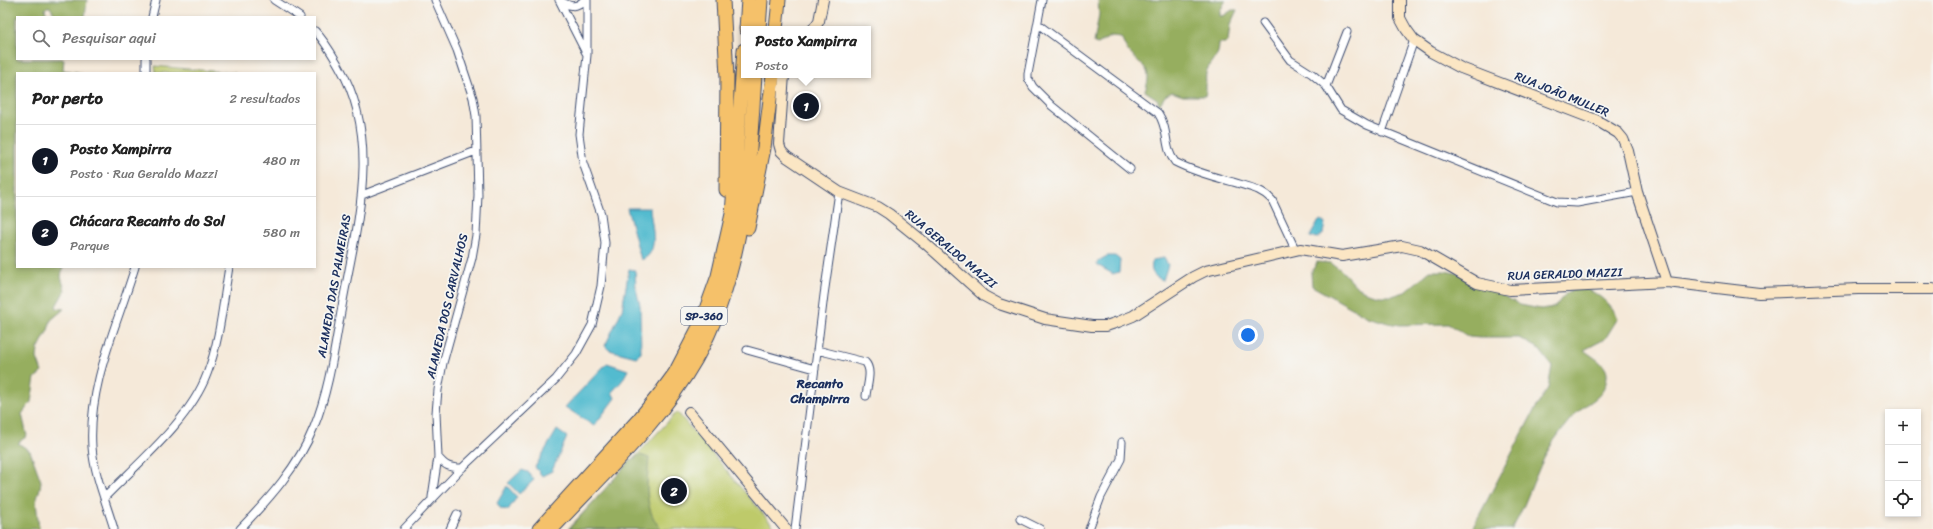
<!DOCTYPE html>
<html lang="pt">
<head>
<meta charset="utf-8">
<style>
	body { margin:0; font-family:Sriracha,sans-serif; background:#f2f2f2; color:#222 }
	.controls { position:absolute; right:12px; bottom:12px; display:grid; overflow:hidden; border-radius:0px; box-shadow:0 2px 6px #0003 }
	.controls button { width:36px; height:36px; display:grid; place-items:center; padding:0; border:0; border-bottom:1px solid #e0e0e0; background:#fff; color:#222; font:20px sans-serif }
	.you { position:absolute; left:1248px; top:335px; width:14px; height:14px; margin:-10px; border:3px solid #fff; border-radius:50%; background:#1a73e8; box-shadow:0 0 0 6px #1a73e833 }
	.badge { display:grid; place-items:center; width:26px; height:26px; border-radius:50%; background:#111827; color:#fff; font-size:13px; font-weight:700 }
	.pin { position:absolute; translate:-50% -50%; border:2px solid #fff; box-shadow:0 1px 4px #0006 }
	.popup { position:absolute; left:741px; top:26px; width:130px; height:52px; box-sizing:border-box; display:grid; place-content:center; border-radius:0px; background:#fff; filter:drop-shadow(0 1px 3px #0005); font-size:13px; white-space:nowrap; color:#767676 }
	.popup b { font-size:15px; color:#222 }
	.popup::after { content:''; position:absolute; left:50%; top:100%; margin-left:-8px; border:8px solid transparent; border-top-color:#fff }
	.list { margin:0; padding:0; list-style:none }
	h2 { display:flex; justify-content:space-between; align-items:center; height:52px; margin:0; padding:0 16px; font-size:17px }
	h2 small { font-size:13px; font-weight:400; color:#767676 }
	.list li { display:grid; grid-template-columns:26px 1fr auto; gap:12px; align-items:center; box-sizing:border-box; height:72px; padding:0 16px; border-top:1px solid #e0e0e0 }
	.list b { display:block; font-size:15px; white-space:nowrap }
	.list p { margin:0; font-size:13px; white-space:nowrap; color:#767676 }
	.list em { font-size:13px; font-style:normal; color:#767676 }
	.icon { flex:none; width:22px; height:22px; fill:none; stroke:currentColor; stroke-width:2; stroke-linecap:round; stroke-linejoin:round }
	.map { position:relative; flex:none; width:1933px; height:529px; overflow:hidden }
	.search { position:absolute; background:#fff; box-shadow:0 2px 6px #0003; left:16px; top:16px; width:300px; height:44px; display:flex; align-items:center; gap:10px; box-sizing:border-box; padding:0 14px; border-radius:0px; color:#767676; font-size:15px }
	.panel { position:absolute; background:#fff; box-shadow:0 2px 6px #0003; left:16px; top:72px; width:300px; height:196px; border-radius:0px }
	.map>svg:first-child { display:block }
</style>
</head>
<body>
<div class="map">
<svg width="1933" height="529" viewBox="0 0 1933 529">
	<rect width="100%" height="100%" fill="#f6f6f2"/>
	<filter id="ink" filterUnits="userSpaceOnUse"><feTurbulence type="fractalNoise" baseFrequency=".025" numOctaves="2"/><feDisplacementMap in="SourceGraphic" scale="8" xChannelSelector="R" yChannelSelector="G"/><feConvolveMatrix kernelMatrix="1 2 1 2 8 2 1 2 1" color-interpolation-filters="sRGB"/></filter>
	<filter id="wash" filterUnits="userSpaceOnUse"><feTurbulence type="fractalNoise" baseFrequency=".012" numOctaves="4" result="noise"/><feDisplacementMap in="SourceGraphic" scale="16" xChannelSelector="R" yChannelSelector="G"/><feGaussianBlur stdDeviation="0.9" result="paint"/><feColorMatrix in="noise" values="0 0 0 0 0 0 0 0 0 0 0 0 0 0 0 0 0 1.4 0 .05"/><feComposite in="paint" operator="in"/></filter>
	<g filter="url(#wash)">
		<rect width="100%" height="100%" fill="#f5e9d9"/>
		<path fill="#beca6b" stroke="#6c7c64" d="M155,66l80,7h-79z
			M677,412l99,117h-208z"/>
		<path fill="#96ae5f" stroke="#586e5e" d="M0,0h87l-2,17h-29l-6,-10h-3l-2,2 2,8h-30v42h47l-1,11 19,3h-65v194h46l-2,10 4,13 -9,16 1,2 7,1 -13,11 -3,10 -10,19 -1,9 5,14 -7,6 -4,24 -9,12 5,22 -9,7 12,8 11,30 -1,7 -4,14 3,27h-39z
			M1098,0h128l-6,11v5h3l9,-6h5l-7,15 -2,16 -3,2h-6c0,16 -5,12 -11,25 -5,8 0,19 -3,28h-22l-11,-4 -7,4 -7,11 1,-4 -2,-4 -12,-8c9,-25 -4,-24 -17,-40 -3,-4 -5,-10 -7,-14l-10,-1 -13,8 -4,-1 5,-29z
			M1317,262l14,1 10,7 15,16 12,7 12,3h12l13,-4 25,-21h15l21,4 54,30 21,4 14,-2c4,-5 9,-13 15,-16 17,-11 41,13 48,27l-13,21 -21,11c8,7 24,14 23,26 -1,18 -12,23 -25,32 -8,6 -15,15 -21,23 -22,26 -31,68 -49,98h-40l62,-118 14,-23 4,-22 -13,-17 -20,-11h-39l-11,-1 -21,-13 -49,1 -11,-2 -20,-6 -56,-31 -1,-13z
			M640,455l9,3c-2,24 -6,51 12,71h-92l61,-68z"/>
		<path fill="#52bbcf" stroke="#367596" d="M627,208h23c1,17 11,45 -9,52z
			M1321,220l4,3 -2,11 -5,4 -8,-1 7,-14z
			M1107,256h8l5,4 -1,12 -6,2 -16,-9 1,-4z
			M1164,258l4,7 -5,15c-10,-3 -14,-10 -10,-20z
			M629,269l6,1 1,19 4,16 1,48 -5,4 -27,-7 -4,-4 17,-36z
			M607,363l21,7 -6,11 -10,11 3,6 -21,28 -29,-19z
			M557,430l10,7 -15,34 -10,5 -7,-9z
			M522,470l6,2 6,8 -15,14 -11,-11z
			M507,486l10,11 -9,13 -7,-1 -4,-6z"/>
	</g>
	<g filter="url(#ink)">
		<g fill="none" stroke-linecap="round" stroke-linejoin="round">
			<defs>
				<path id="street" d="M274,0l26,17
					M559,0l27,53
					M559,0c9,6 17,9 25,0
					M1042,0l-14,74v4l5,9 19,19 78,63
					M152,17l4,-17
					M1263,23l27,37 22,14 14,12 15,24 26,15 190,77 20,1 60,-11
					M1039,25l119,88c12,18 5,34 17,49 17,9 39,15 58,20 15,5 28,6 39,18l23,49
					M146,73v-14
					M1326,86l21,-54
					M1382,132l32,-92
					M362,195l114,-44
					M747,350l68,19
					M817,350l48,12c8,8 2,23 1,34
					M438,457c7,9 12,11 24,11
					M105,497c34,-35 85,-77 102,-123 13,-33 16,-72 22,-107
					M432,497l6,-40 -2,-44 2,-23 5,-27 29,-105 4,-23 2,-40 -2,-79 -3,-18 -16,-48 -22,-50
					M1020,519l20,10
					M114,529c-8,-27 -20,-55 -22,-82 -4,-63 25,-121 43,-180
					M240,529c29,-30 58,-62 74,-102 16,-39 21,-84 29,-126 14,-77 39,-162 -4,-235 -7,-12 -14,-25 -24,-35
					M404,529l58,-61 94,-89 20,-25 16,-29 9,-39 4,-43 -4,-29 -18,-51 -4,-29 8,-79v-55
					M450,529l7,-15
					M795,529l29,-234 15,-103
					M1089,529l12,-32 20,-38 1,-17"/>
				<path id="secondary" d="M1400,0v18l6,11 8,11 17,12 30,16 135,52 22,13 5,6 5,12 9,41 30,90
					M813,29l6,-8 4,-21
					M784,75l-5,69 2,7 6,6 52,35 39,15 11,7 36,29 59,53 15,8 46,15 47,7h14l12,-4 15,-6 60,-39 12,-6 95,-22 42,7 60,-10 18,4 57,33 33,7 157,-8 92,11 99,-4h75
					M689,412l97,117"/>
				<path id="highway" d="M723,0l4,77 -1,113
					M746,29l2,-29
					M759,29l2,-29
					M776,29l3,-29
					M748,228l16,-80 9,-73
					M539,529l100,-110 22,-27 14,-19 26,-50 17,-47 14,-62 12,-164
					M552,529c50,-54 107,-105 144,-170 48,-85 53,-189 59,-284"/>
			</defs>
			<use href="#street" stroke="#3c4b70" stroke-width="9"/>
			<use href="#secondary" stroke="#3c4b70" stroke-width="12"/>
			<use href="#highway" stroke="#3c4b70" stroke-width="15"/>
			<use href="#street" stroke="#fff" stroke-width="7"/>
			<use href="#secondary" stroke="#fbe6c4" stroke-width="10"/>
			<use href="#highway" stroke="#f5c16b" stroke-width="13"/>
		</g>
	</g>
	<g text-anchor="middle" stroke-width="3.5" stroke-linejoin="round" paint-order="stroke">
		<rect fill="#f6f6f2" stroke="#5d6b8a" stroke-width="1" x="681" y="307" width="46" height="18" rx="3"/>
		<g font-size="11" font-weight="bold" fill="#1b2f5e">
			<text x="704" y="320">SP-360</text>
		</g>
		<g font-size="12" fill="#1b2f5e" stroke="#f6f6f2">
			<text transform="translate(1562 94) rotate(22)" y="4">RUA JOÃO MULLER</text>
			<text transform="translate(951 249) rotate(40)" y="4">RUA GERALDO MAZZI</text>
			<text transform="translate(1565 274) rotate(-2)" y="4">RUA GERALDO MAZZI</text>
			<text transform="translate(334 286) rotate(-80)" y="4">ALAMEDA DAS PALMEIRAS</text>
			<text transform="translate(447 306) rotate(-77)" y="4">ALAMEDA DOS CARVALHOS</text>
		</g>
		<g font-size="13" font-weight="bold" fill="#1b2f5e" stroke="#f6f6f2">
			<text x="820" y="388">Recanto<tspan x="820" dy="15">Champirra</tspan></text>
		</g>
	</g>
</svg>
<div class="controls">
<button>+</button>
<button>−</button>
<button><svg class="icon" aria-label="locate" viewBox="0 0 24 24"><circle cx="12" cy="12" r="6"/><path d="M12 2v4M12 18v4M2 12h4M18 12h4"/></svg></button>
</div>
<div class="you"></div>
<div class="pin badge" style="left:806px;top:106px">1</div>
<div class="popup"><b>Posto Xampirra</b>Posto</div>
<div class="pin badge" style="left:674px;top:491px">2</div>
<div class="search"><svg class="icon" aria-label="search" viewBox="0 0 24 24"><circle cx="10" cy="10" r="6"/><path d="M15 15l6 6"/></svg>Pesquisar aqui</div>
<section class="panel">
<h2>Por perto<small>2 resultados</small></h2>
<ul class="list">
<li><span class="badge">1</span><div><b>Posto Xampirra</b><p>Posto · Rua Geraldo Mazzi</p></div><em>480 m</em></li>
<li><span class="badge">2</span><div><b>Chácara Recanto do Sol</b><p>Parque</p></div><em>580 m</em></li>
</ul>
</section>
</div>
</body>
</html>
